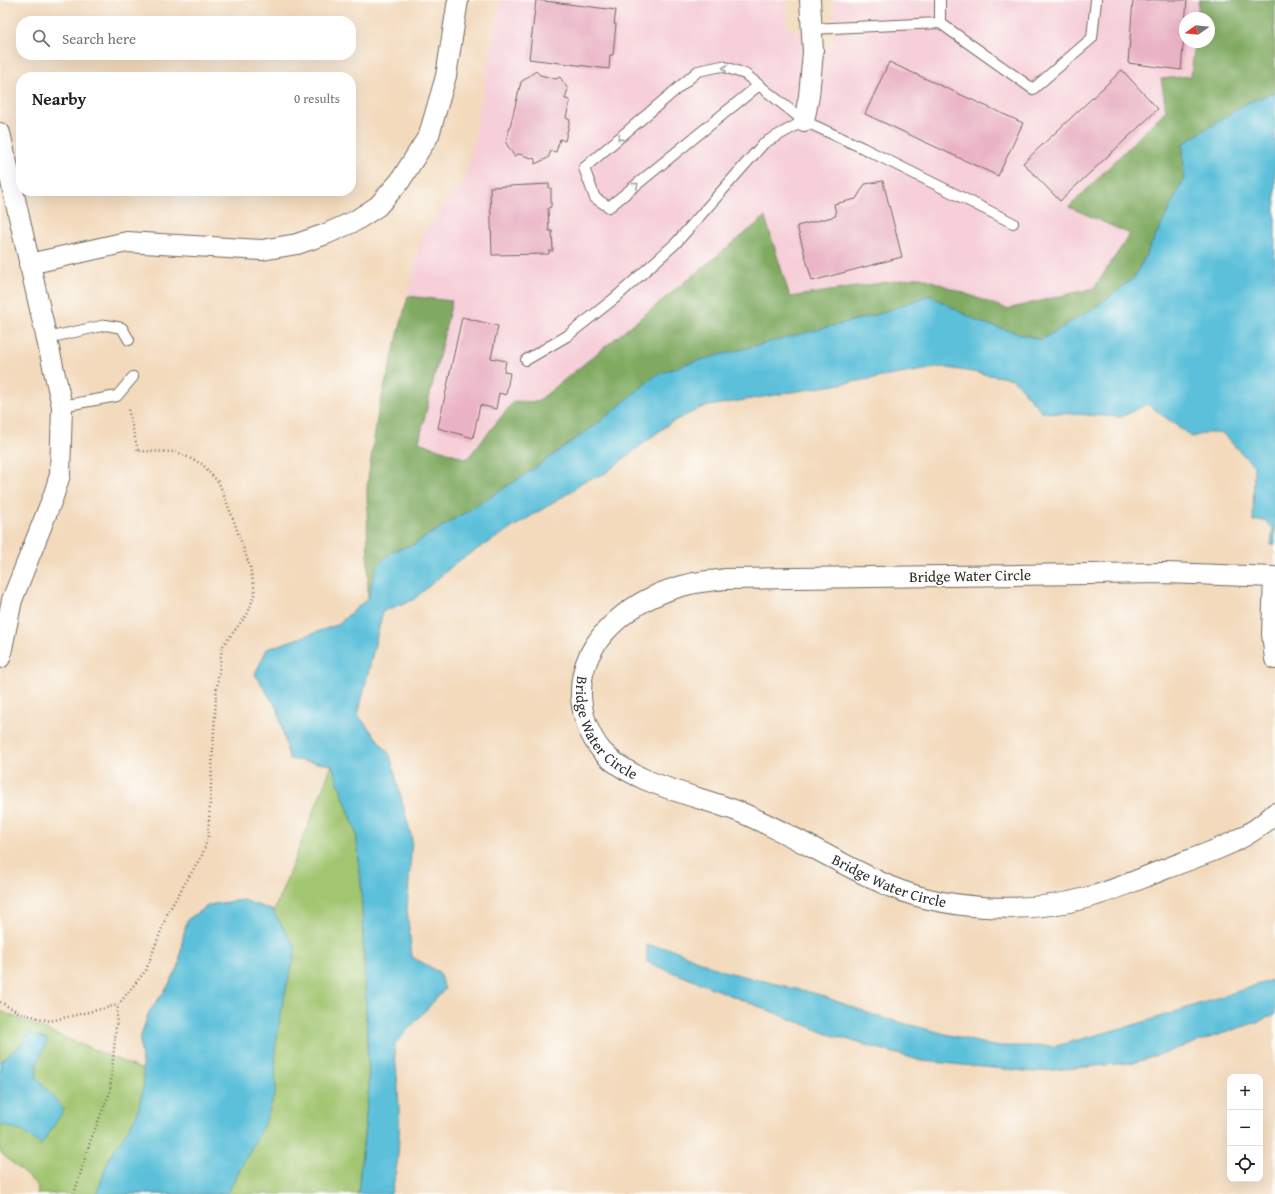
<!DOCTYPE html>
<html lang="en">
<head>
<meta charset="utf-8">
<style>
	body { margin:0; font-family:"Gentium Book Plus",serif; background:#f2f2f2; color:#202124 }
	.controls { position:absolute; right:12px; bottom:12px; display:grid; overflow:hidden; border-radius:8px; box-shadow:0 4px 16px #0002 }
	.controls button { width:36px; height:36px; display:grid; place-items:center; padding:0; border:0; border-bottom:1px solid #e0e0e0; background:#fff; color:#202124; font:20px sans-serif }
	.compass { position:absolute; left:1179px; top:12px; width:36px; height:36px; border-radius:50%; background:#fff; box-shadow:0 4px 16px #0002; rotate:256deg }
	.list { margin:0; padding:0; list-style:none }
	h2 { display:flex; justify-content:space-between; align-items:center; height:52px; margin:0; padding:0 16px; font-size:17px }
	h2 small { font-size:13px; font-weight:400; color:#757577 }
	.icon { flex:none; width:22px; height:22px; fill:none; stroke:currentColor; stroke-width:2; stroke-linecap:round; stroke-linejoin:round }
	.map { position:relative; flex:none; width:1275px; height:1194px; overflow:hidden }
	.search { position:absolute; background:#fff; box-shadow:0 4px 16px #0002; left:16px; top:16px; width:340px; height:44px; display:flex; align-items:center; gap:10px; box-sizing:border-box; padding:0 14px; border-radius:16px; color:#757577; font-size:15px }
	.panel { position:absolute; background:#fff; box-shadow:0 4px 16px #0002; left:16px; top:72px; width:340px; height:124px; border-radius:16px }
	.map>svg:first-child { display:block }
</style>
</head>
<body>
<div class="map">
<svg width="1275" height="1194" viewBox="0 0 1275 1194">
	<rect width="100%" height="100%" fill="#fdfcf7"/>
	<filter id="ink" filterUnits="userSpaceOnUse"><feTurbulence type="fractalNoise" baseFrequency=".025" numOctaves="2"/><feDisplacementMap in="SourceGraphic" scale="8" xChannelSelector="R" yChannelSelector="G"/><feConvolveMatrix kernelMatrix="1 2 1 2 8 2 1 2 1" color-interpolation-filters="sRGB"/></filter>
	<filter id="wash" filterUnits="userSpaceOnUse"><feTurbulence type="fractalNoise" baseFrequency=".012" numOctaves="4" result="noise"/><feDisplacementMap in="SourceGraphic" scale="16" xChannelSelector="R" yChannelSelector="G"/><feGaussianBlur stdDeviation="0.9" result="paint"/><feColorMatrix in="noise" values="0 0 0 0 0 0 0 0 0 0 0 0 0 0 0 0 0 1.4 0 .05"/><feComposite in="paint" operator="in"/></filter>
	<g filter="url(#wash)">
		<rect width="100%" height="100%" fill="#f3dabd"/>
		<path fill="#f6cfd8" d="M501,0h284l1,24 -3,1 52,23 -1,-48h365l-2,18h-12v24h10l-4,34 -25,34 -97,97 62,27 -37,54 -87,21 -86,-32 -131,20 -25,-79 -228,184 -23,-1 -46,58 -49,-17 33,-141 -44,-5 13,-60 45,-58z"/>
		<path fill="#a1c56f" stroke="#66784d" d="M332,765l24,66 5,50 8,205 -11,108h-321l1,-8 -38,-34v-141l143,59 -3,-31 9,-27 18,-24 12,-22 3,-23 5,-23 22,-15 34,-5 31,11z"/>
		<path fill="#80aa62" stroke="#566a46" d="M1199,0h76v92l-28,11 -64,41 1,34 -20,42 -30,58 -37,28 -56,34 -62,-18 -50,-27 -50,19 -223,61 -55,46 -79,56 -109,68 -20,6 -25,47 -1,-112 11,-74 30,-116 44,5 -33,141 48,17 47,-58 23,1 228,-185 25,80 131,-20 86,32 87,-21 36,-54 -61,-27 97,-97 -5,-31 30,-3 4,-34h14v-24h-12z"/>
		<path fill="#5cc0da" stroke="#447682" d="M1275,92v452l-4,1 2,-16 -8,-9 -12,1 1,-55 -32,-33h-17l-13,4 -45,-33 -26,13 -79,-5 -29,-33 -71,-12 -239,40 -33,16 -66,51 -22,8 -10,9 -114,70 -45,39 -30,11 -25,104 32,40 22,84 -5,71 5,47 27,15 6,17 -51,56c5,49 10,101 -3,149h-33l11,-108 -8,-205 -5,-50 -24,-66 -43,-6 -11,-49 -23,-36 12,-25 70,-24 31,-27 9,-32 16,-15 20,-6 109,-68 79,-56 55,-46 33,-12 190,-49 50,-19 50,27 62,18 56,-34 37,-28 30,-58 20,-42 -1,-34 64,-41z
			M243,900l30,11 23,37 -13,54 -8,47 1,41 -10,30 -39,74h-130l11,-34 29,-45 7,-32 -4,-44 9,-27 18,-24 12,-22 3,-23 5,-23 22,-15z
			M647,945l25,4 51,22 94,23 62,23 114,29h63l88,-24 131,-43v35l-15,7 -123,41 -103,10 -112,-11 -94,-27 -181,-72z
			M30,1033l18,7 -11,24v14l27,32 -23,35 -18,-13 -23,-8v-62l20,-17z"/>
		<g id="blocks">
			<path fill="#eab2c5" d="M536,0l80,10 -2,14h2l-3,31h-3l-1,14 -80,-10z
				M1133,0h54l-6,70 -53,-7z
				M889,62l134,61 -25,53 -133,-62z
				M1122,70l36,39 -98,92 -37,-38z
				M536,71l4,4 16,4 4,-2 8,12 -3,10 5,1 -4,18 4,2 -5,21 -5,-2 -4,13 -5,-1 -3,7 -13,6v-5l-16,-5 -5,2 -8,-13 15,-61z
				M883,181l19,76 -90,24 -15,-55 39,-10 -2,-12 22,-5 9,-15z
				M549,184v4h2v19l-3,1 1,23h3l1,20h-4v3l-57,1 -2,-68z
				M462,317l36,9 -7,32 15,3 -2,11 6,1 -4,22 -7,-2 -3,16 -16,-4 -7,33 -35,-10z"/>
		</g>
	</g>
	<g filter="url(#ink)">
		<use href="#blocks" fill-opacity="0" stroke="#71685e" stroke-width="1"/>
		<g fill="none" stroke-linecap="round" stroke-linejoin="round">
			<defs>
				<path id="service" d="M940,23l93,66 59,-51 4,-38
					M811,29l129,-6v-23
					M759,85l-150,122 -14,-9 -11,-30 114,-97 24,-5 23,8 59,47 59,27 150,75
					M47,338l59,-13 16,3 7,12
					M526,360l41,-24 48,-38 61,-55 88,-100 40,-22
					M62,406l55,-10 16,-19"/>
				<g id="minor">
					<path d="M804,121l5,-25 4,-44 -3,-52"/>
					<path d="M0,133l62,273 -2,69 -7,22 -41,103 -12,58"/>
					<path d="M29,264l98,-22 135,8 35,-6 29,-10 29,-13 23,-15 22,-25 29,-46 17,-59 12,-76"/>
					<path id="s1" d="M1275,659l-3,-25 2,-57 -108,-4 -441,6c-12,2 -24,2 -35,5 -53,12 -111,52 -109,112 1,19 8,40 21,55 29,33 98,45 140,62 47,20 91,47 138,69 58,28 144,33 206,16 27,-7 53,-19 79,-29 38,-15 81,-26 110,-56"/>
				</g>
			</defs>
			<use href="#service" stroke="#71685e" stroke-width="12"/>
			<use href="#minor" stroke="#71685e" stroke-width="22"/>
			<path stroke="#71685e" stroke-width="2.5" stroke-dasharray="1 3" stroke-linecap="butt" d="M0,1002l20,11 30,8 68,-16
				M74,1194l17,-55 19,-47 8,-87 28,-35 22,-58 34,-57 6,-17 8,-142 6,-49 26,-34 7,-21 -5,-25 -16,-46 -15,-38 -17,-19 -25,-12 -39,-1 -10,-43"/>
			<use href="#service" stroke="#fff" stroke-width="10"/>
			<use href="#minor" stroke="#fff" stroke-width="20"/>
		</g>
		<defs><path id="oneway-chevron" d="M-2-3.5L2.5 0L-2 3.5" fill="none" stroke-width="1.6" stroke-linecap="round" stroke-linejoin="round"/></defs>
		<g stroke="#a0a0a0">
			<use href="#oneway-chevron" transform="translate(725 68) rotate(-168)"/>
			<use href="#oneway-chevron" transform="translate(620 138) rotate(140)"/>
			<use href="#oneway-chevron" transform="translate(636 185) rotate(-39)"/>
		</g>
	</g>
	<g text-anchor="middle" stroke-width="3.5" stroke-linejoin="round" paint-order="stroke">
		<g font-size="15" fill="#2b2b2b" stroke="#fdfcf7">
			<text transform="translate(970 576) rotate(-1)" y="5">Bridge Water Circle</text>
			<text dy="5" stroke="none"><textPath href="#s1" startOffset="877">Bridge Water Circle</textPath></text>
			<text dy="5" stroke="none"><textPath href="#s1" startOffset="1213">Bridge Water Circle</textPath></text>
		</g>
	</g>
</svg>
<div class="controls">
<button>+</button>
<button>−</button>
<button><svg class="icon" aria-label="locate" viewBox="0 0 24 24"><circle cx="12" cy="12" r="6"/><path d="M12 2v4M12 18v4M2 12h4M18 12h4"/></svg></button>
</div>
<svg class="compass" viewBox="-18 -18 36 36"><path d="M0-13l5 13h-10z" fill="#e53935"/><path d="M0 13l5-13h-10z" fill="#757577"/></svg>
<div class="search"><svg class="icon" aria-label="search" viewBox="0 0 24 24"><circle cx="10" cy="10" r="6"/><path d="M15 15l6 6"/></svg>Search here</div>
<section class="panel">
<h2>Nearby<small>0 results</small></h2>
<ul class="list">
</ul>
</section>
</div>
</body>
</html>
